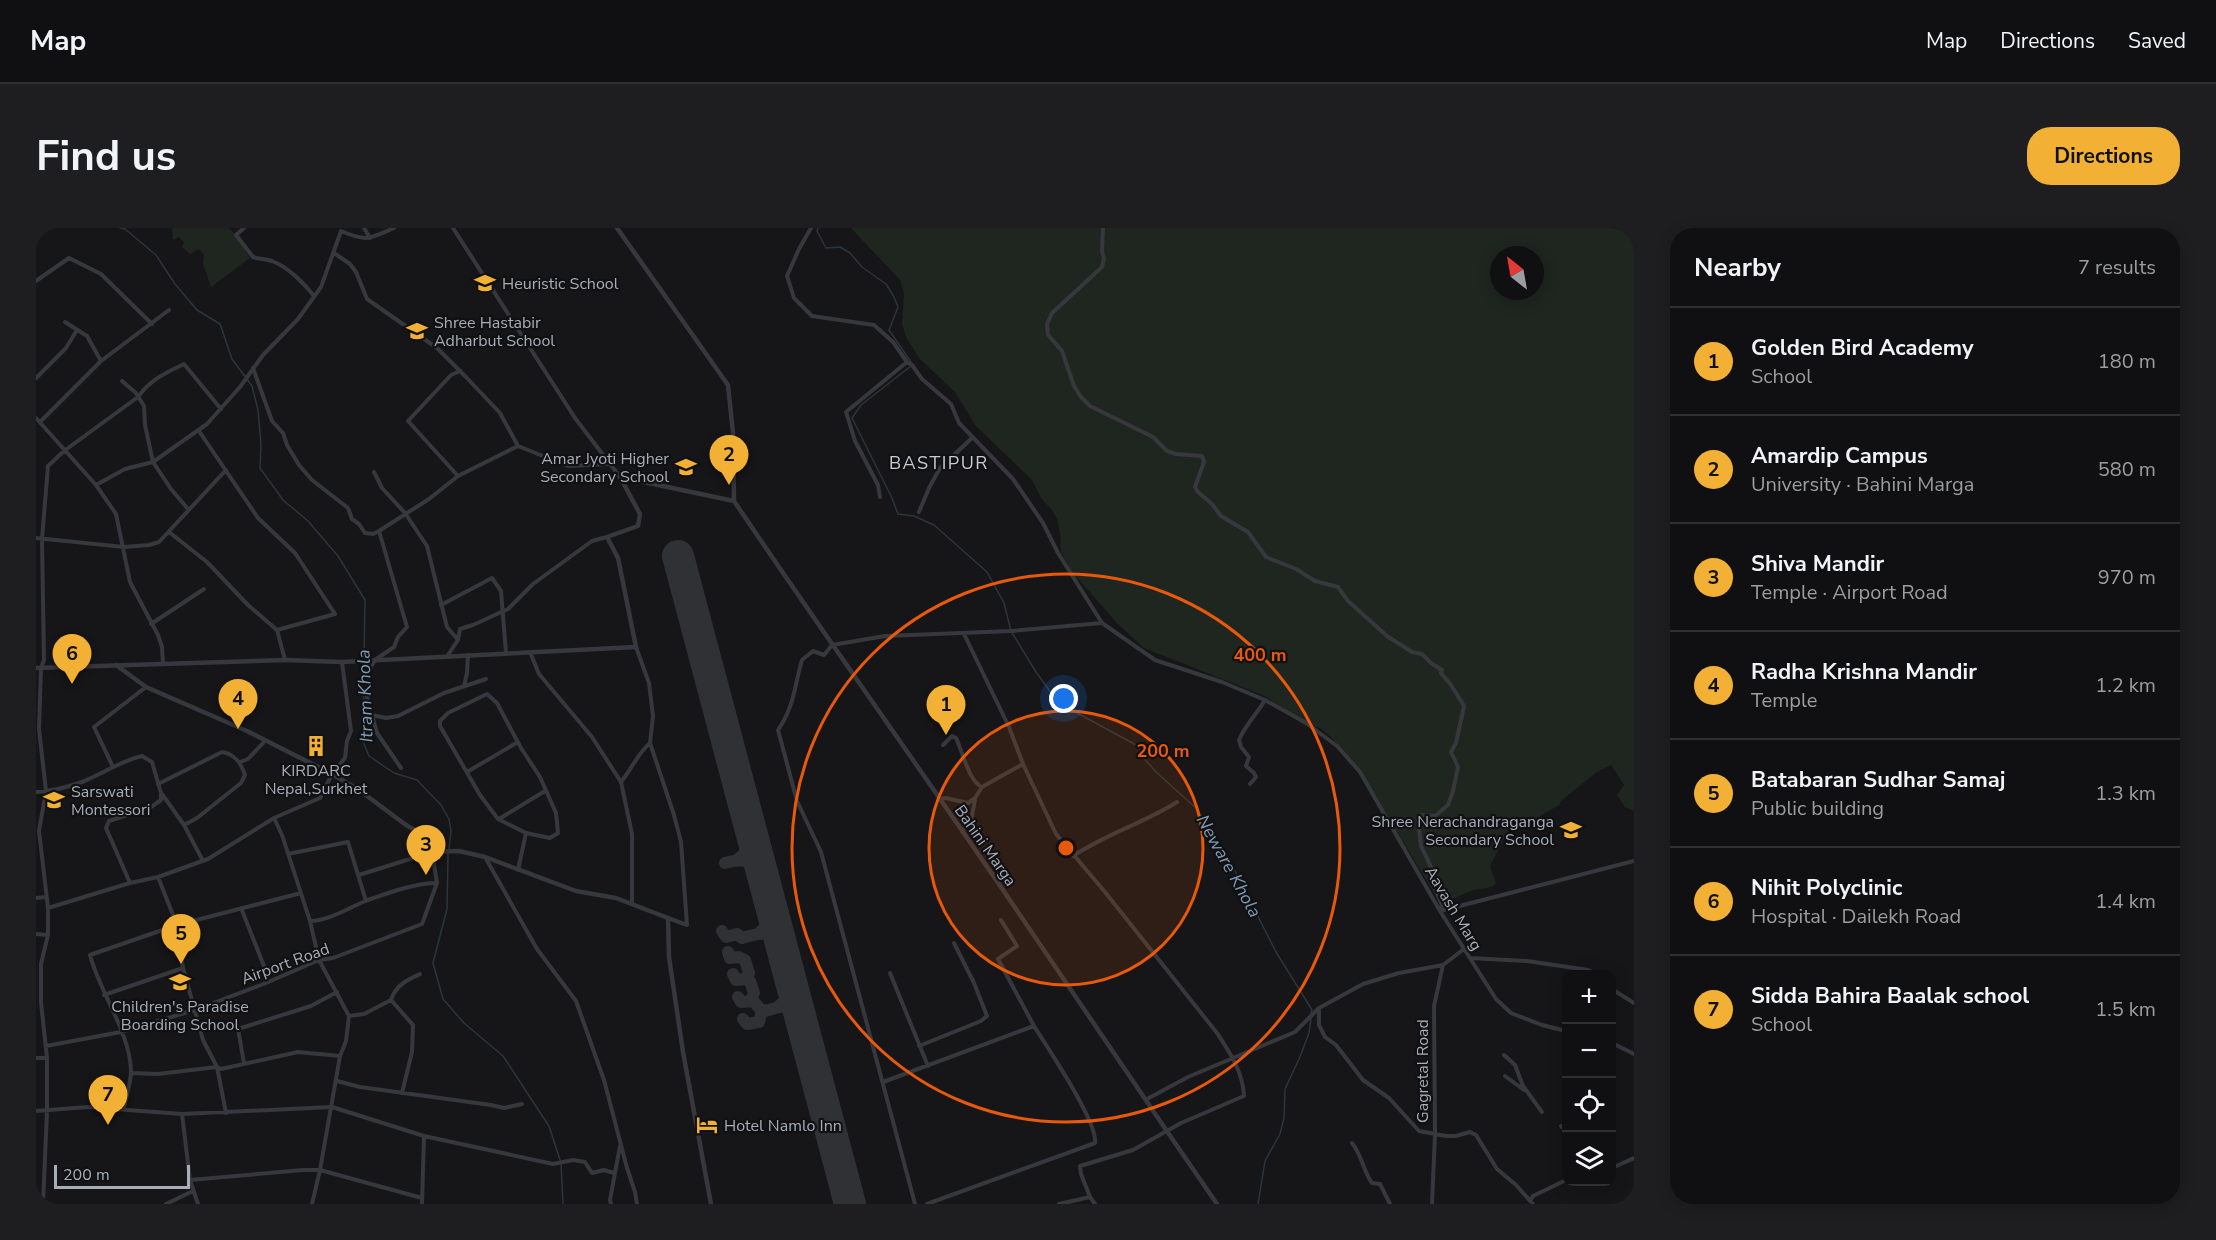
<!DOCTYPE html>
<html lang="en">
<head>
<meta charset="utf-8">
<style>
	body { margin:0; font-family:"Nunito Sans",sans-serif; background:#1e1e20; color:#f1f3f6 }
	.controls { position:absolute; right:18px; bottom:18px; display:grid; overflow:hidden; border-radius:12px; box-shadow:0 3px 15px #0003 }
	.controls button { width:54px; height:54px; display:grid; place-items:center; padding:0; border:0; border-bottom:2px solid #303032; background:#101012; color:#f1f3f6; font:30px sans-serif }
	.compass { position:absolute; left:1454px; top:18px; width:54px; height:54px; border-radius:50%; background:#101012; box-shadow:0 3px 15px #0003; rotate:329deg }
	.scale { position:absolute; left:18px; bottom:15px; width:136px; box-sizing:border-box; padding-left:6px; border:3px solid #a8adb8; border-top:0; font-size:16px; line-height:21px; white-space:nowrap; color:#a8adb8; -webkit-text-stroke:4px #111113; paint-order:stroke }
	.you { position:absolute; left:1028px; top:471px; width:21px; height:21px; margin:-15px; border:4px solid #fff; border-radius:50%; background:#1a73e8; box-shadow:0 0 0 9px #1a73e833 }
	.badge { display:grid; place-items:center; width:39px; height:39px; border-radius:50%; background:#f2b134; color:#111; font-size:20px; font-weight:700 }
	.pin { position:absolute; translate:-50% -50px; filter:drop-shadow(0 2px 3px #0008) }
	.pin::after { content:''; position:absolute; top:32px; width:21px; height:18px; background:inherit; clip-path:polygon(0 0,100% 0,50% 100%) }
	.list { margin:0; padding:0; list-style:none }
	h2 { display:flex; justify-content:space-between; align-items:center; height:78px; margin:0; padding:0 24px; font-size:26px }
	h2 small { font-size:20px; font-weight:400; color:#9c9d9f }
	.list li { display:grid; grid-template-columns:39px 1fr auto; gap:18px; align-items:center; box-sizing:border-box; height:108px; padding:0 24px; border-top:2px solid #303032 }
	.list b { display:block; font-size:22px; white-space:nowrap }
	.list p { margin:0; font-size:20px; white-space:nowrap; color:#9c9d9f }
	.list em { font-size:20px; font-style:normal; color:#9c9d9f }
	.icon { flex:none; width:33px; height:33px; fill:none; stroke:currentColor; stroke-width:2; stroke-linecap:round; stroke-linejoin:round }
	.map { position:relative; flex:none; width:1598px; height:976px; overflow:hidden; border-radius:24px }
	header { display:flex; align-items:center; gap:36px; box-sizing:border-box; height:84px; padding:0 30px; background:#101012; border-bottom:2px solid #303032 }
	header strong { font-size:28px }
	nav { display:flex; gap:33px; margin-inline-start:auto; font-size:21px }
	.intro { display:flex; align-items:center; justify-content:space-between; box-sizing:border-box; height:144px; padding:0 36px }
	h1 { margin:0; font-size:42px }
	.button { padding:15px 27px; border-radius:24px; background:#f2b134; color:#111; font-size:21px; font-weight:700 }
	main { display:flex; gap:36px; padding:0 36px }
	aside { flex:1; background:#101012; border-radius:24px; box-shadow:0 3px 15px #0003 }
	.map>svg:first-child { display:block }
</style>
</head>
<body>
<header>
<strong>Map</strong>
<nav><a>Map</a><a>Directions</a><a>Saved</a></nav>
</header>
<div class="intro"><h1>Find us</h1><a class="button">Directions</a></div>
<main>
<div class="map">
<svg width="1598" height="976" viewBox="0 0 1598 976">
	<rect width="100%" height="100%" fill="#161618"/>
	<path fill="#1e261f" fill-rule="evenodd" d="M136,0h56l6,5 16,25 -39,29 -8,-23 1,-9 -5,-6 -9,5 -8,-7 2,-5 -5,-5 -6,3z
		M815,0h783v583l-9,-4 -8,-12 7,-10 -13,-20 -14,7 -36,29 -2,4 -24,14 -24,6 -21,41 6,17 -4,4 -19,3 -32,14 -82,-134 -27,-32 -12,-10 -17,-4 -16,-13 -22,-15 -121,-48 -27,-25 -46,-52 -10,-19 -1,-19 -3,-14 -5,-9 -11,-12 -9,-18 -57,-55 -20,-33 -35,-33 -13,-20 -5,-15 2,-31 -4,-13zM1463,27h36v36h-36z"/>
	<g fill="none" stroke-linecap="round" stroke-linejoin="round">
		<path stroke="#2c353c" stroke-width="1.5" d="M84,0l5,1 31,26 19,29 22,26 23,14 12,35 20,27 6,24 3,35 -1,23 23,32 25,21 30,35 27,44 -1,59
			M782,0l-1,3 9,17 14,-1 10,6 12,14 24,17 7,11 5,12 -9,23 22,32
			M875,138l-50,39 -9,13 40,80 6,16 16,2 20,9 53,47 17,31 7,28 25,41 19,26 11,9 72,39 4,10 14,16 41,37 37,60 42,83 36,58 -1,4
			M327,436l-2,12 4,35 -2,31 6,14 25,17 23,7 24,25 8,14 2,12 -2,18
			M412,626l-1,55 -14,54 10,36 21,24 39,33 46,70 12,37 2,41
			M1222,976l7,-43 15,-27 4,-16 1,-29 15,-32 9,-24 2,-14"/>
		<path stroke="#303135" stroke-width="12" d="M702,631l10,-8 5,-13
			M689,635c18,-5 25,-3 37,10
			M686,703l4,6 11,-3 5,4c16,-5 29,-9 39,8
			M723,705l9,-8 4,-16
			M692,724l2,6 9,-1 6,3 4,13 -4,6
			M697,746l3,6 9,-1 5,2 4,12 -3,7
			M702,769l3,5 12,-1c3,2 4,5 7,8 10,8 23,-16 41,10
			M743,778l11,-9 2,-12
			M707,791l4,5 12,-2 2,-8 3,-4"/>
		<path stroke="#303135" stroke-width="32" d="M642,328l172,648"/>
		<path stroke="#37383d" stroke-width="4" d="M208,0l-8,7 17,22c6,2 13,2 19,4 16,6 32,22 42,35
			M328,0l6,10
			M417,0l122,190 45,59
			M775,0l-12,21 -12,27 7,22 18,18 62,9 19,17 14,20 5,3 10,14 29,25 8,19 54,56 30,44 15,30 44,70 53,37 67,22 43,18 41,23 31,23 23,26 80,139 56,88 15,14 31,12 24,6
			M1067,0l-1,23 2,7 -2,9 -50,46 -5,11 1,11 14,16 12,35 7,11 9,9 63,31 14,14 9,3 26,2 2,6 -9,25 3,5 14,12 9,12 27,16 18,25 30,12 19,12 23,6 10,14 39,35 25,16 10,2 9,9 11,7 -1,3 10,12 13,21 -8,37 -5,9 7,15 -5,24 -5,14 -13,11 -14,-1 -3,4 3,27 12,25 2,17 7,17 -2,6 194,-50
			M298,25l16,11 6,8 11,27 70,49 29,29 34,36 18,33 50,20 42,-2
			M0,53l33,-23 32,16 51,50
			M29,94l22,14 14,25
			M217,140l19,53 11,12 4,12 12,20 13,15 36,28 4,11 7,5 6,9 8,1 6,-3
			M0,150l30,-30 11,-18
			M86,153l14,12 8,13 1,19 8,37 18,27 17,20
			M0,190l60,67 20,29 14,68 28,53 4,12 1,17
			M4,194l61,-61 68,-51
			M163,203l59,87 37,35 40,61 -58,16
			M338,244l8,16 23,25 22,33 20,81 11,13 -10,15
			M422,248l-50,-55 43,-46 9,-4
			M60,257l29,-16 28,-7 54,-38 33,-37 23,-32 35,-36 23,-32 20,-56c26,11 28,8 53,-3
			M844,269l-2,-12 -23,-44 -9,-29 61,-50
			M883,284l10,-24 11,-20 32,-30
			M133,304l38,30 41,43 29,25 8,30
			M0,310l88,9 25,-2 10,-3 67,-72
			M405,377l51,-27 9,13 5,62
			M115,396l53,-35
			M928,406l45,93 14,37 33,70 49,58 112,141c13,20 26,39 27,63l-63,27 -48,27 -53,16 1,8 9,23 -31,7
			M422,411l2,-10 13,-4 35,-16 25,-25 59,-43 15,-4
			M600,419l13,36 4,33 -3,27 24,72 7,27 6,83 -19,-7
			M494,424l9,22 53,63 29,45 11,52v69
			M428,458l3,-13 1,-18
			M336,487l14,3 12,-2 46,-23 42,-14
			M907,517l9,-9 4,2c6,12 13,44 26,49l41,-23
			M204,534l8,-3 17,-18
			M77,539l-19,-40 52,-40
			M365,540l-24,-35 -10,-36 2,-27 6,-10 19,-13 4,-10 9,-10 -28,-96 50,-32 29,-23 60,-30
			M431,544l51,-30
			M585,554c10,-12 17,-29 29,-39
			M122,556l64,-32c13,2 19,11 23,23l-4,8 -44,35 -13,7
			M1214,556l6,-7 -2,-4 -8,-7 3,-9 -8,-10 -2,-7c6,-15 18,-26 26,-40
			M0,564c15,-1 32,-5 46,-10 21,-8 38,-21 60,-26l10,6 9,31v7l-10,7 -42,14 -3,7 24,55
			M126,566l22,31 19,36
			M903,571l7,-1 22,5 7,-5 7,-11
			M238,590l8,17 28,86 9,39 30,56 -3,25 -6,15 -20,114 -8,34
			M463,591l46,-28
			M926,603l9,-10 4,-21
			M252,626l60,-12 18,59
			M1037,628c33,-22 71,-33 104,-54
			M449,629l52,92 39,52 28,79 23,88 8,24 2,12
			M482,642l8,-37 -28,-14 -18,-24 -40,-69v-5l8,-8 39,-19 10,9 24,45 19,29 16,36 2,20 -8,5 -24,-5
			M122,649l19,48 6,43 20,72 14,27 9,46
			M0,670l10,-1
			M12,680l82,-25 28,-6 50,-18 66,-41 46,-20 12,-24 13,-16 2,-17 4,-10 -9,-69
			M205,680l23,58 2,17
			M274,693c21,-1 38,-13 58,-21 20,-7 47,-17 69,-17
			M0,706l12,1
			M1434,730l57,3 61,9 10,4
			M854,745l38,93
			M1576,758l3,5 19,12
			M68,767l79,-27
			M355,772l22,25 -1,27 -10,41
			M1283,780v17l6,12 11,8 27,35 26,18 30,33 27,5h10l14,-4 6,3 21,34 19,16 17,19
			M313,788l15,-2 27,-14c5,-15 16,-20 29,-26
			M1576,815l22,11
			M10,818l75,-14 74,-22 71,-27 53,-23 14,-2 89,-34 15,-41 -5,-31 -73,23
			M883,818l62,-25 6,-5 -13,-33 -20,-40
			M1468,827l11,10 8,21 19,26
			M0,830h11
			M208,835l-6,-34 73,-23 26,-14
			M95,845l27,1 59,-7 4,2 77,-17 42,4
			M1469,848l19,14
			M301,853l23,6 131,18 13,3 18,-4
			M847,854l151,-56 -36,-67 19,-13 -16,-26
			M1111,871l41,-22 107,-45 24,-24 44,-24 36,-11 44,-8
			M88,880c2,-11 7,-25 7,-37 -1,-39 -31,-78 -41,-116l87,-30 124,-32
			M0,883l52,-4 94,7 150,-7 92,29 129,28 20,-4 12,2 7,11 12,-3 10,3
			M146,886l8,66 8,24
			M1525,898l5,5
			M1316,915c10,12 11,28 20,40l8,1 10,20
			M1576,940l22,-10
			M154,952l113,-10h17l102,28
			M1054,969l5,7
			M1494,973l3,-5 33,-16
			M7,976l4,-93v-53l-6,-56v-38l7,-29v-27l-9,-77 7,-40 -7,-62 2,-61 3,-8 -2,-121 6,-73 16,-15 74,-54c12,-17 27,-24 46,-33l37,45
			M130,976l27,-13
			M386,976l2,-68
			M575,976l-1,-4 10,-54
			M879,976l-94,-352 -24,-51 -19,-71c17,-25 16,-43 24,-70l11,-9 11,4 8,-10 53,-9 126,-5 91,-8
			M891,976l168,-61c3,-21 -48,-96 -61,-117
			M1396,976l3,-70 -1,-128 9,-41 21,-16"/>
		<path stroke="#37383d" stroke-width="4.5" d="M581,0l111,157 5,48 1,68
			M584,249l114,24
			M698,273c93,138 190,273 284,411 66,97 132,195 199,292
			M80,437l30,22 101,44 85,43 27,16 47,35 21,12 5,15 27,-1 26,6 91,34 40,7 52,20 1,39 14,95 28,152
			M0,440l249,-8 57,2 294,-15 -18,-89 -11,-21 31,-11 2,-12 -20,-37"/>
	</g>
	<circle cx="1030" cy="620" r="137" fill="#e8590c" fill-opacity=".12"/>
	<g fill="none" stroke="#e8590c" stroke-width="3">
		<circle cx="1030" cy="620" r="137"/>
		<circle cx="1030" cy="620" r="274"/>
	</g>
	<defs>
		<symbol id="school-bare" viewBox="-9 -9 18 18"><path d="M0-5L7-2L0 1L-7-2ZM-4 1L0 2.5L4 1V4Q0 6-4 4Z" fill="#f2b134" stroke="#111113" stroke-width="2.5" paint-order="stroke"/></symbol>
		<symbol id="building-bare" viewBox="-9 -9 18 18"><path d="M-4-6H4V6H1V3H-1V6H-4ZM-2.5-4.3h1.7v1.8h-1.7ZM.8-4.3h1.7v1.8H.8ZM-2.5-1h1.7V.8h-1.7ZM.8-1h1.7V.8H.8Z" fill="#f2b134" stroke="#111113" stroke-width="2.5" paint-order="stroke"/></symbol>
		<symbol id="hotel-bare" viewBox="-9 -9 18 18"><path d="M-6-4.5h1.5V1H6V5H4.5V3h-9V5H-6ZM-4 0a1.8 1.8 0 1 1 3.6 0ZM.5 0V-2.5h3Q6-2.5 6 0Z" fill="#f2b134" stroke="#111113" stroke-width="2.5" paint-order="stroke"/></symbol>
	</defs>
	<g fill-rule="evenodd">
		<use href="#school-bare" x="434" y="40" width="30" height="30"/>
		<use href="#school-bare" x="366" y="88" width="30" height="30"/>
		<use href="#school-bare" x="635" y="224" width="30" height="30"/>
		<use href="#building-bare" x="265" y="503" width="30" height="30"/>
		<use href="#school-bare" x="3" y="557" width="30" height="30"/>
		<use href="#school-bare" x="1520" y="587" width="30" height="30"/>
		<use href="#school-bare" x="129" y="739" width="30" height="30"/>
		<use href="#hotel-bare" x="656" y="882" width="30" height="30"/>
	</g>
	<g text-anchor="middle" stroke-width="4.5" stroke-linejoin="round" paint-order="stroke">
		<g font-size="16" fill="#a8adb8" stroke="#111113" text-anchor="start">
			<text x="466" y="61">Heuristic School</text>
			<text x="398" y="100">Shree Hastabir<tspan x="398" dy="18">Adharbut School</tspan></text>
			<text x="633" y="236" text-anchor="end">Amar Jyoti Higher<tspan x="633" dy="18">Secondary School</tspan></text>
			<text x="280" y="548" text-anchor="middle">KIRDARC<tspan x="280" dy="18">Nepal,Surkhet</tspan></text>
			<text x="35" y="569">Sarswati<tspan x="35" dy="18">Montessori</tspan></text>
			<text x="1518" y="599" text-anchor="end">Shree Nerachandraganga<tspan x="1518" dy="18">Secondary School</tspan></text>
			<text x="144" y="784" text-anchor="middle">Children's Paradise<tspan x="144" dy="18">Boarding School</tspan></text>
			<text x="688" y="903">Hotel Namlo Inn</text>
		</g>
		<g font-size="16" fill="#a8adb8" stroke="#111113">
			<text transform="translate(950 617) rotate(55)" y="6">Bahini Marga</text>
			<text transform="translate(1418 680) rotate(59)" y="6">Aavash Marg</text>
			<text transform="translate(249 735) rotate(-20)" y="6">Airport Road</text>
			<text transform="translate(1386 843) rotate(-90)" y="6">Gagretal Road</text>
		</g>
		<g font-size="18" letter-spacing="1.5" fill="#c9ccd4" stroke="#111113">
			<text x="903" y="241">BASTIPUR</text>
		</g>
		<g font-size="18" font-style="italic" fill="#7f9bb3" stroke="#111113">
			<text transform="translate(329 468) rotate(-92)" y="6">Itram Khola</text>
			<text transform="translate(1193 638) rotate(61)" y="6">Neware Khola</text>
		</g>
	</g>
	<circle cx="1030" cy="620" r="9" fill="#e8590c" stroke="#111113" stroke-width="3"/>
	<g font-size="18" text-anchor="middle" font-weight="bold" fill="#e8590c" stroke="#111113" stroke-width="4.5" stroke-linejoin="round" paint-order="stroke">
		<text x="1224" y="433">400 m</text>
		<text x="1127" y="529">200 m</text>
	</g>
</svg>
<div class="controls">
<button>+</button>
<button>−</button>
<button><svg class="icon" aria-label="locate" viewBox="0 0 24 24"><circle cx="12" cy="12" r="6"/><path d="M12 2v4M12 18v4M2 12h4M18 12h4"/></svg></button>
<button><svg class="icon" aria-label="layers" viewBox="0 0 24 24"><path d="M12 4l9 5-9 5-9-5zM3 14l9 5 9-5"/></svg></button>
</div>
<svg class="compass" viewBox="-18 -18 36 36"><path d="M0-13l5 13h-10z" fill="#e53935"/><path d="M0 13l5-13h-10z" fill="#9c9d9f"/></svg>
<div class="scale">200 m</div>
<div class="you"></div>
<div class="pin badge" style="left:910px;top:507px">1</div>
<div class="pin badge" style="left:693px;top:257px">2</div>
<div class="pin badge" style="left:390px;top:647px">3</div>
<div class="pin badge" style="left:202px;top:501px">4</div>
<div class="pin badge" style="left:145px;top:736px">5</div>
<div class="pin badge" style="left:36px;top:456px">6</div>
<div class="pin badge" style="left:72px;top:897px">7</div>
</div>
<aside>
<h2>Nearby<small>7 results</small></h2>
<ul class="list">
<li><span class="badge">1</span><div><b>Golden Bird Academy</b><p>School</p></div><em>180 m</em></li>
<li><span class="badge">2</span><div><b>Amardip Campus</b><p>University · Bahini Marga</p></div><em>580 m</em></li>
<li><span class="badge">3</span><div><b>Shiva Mandir</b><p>Temple · Airport Road</p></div><em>970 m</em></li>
<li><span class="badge">4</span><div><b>Radha Krishna Mandir</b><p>Temple</p></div><em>1.2 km</em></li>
<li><span class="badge">5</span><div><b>Batabaran Sudhar Samaj</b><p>Public building</p></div><em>1.3 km</em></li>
<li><span class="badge">6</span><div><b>Nihit Polyclinic</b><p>Hospital · Dailekh Road</p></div><em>1.4 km</em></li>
<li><span class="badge">7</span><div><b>Sidda Bahira Baalak school</b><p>School</p></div><em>1.5 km</em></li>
</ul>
</aside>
</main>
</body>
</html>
